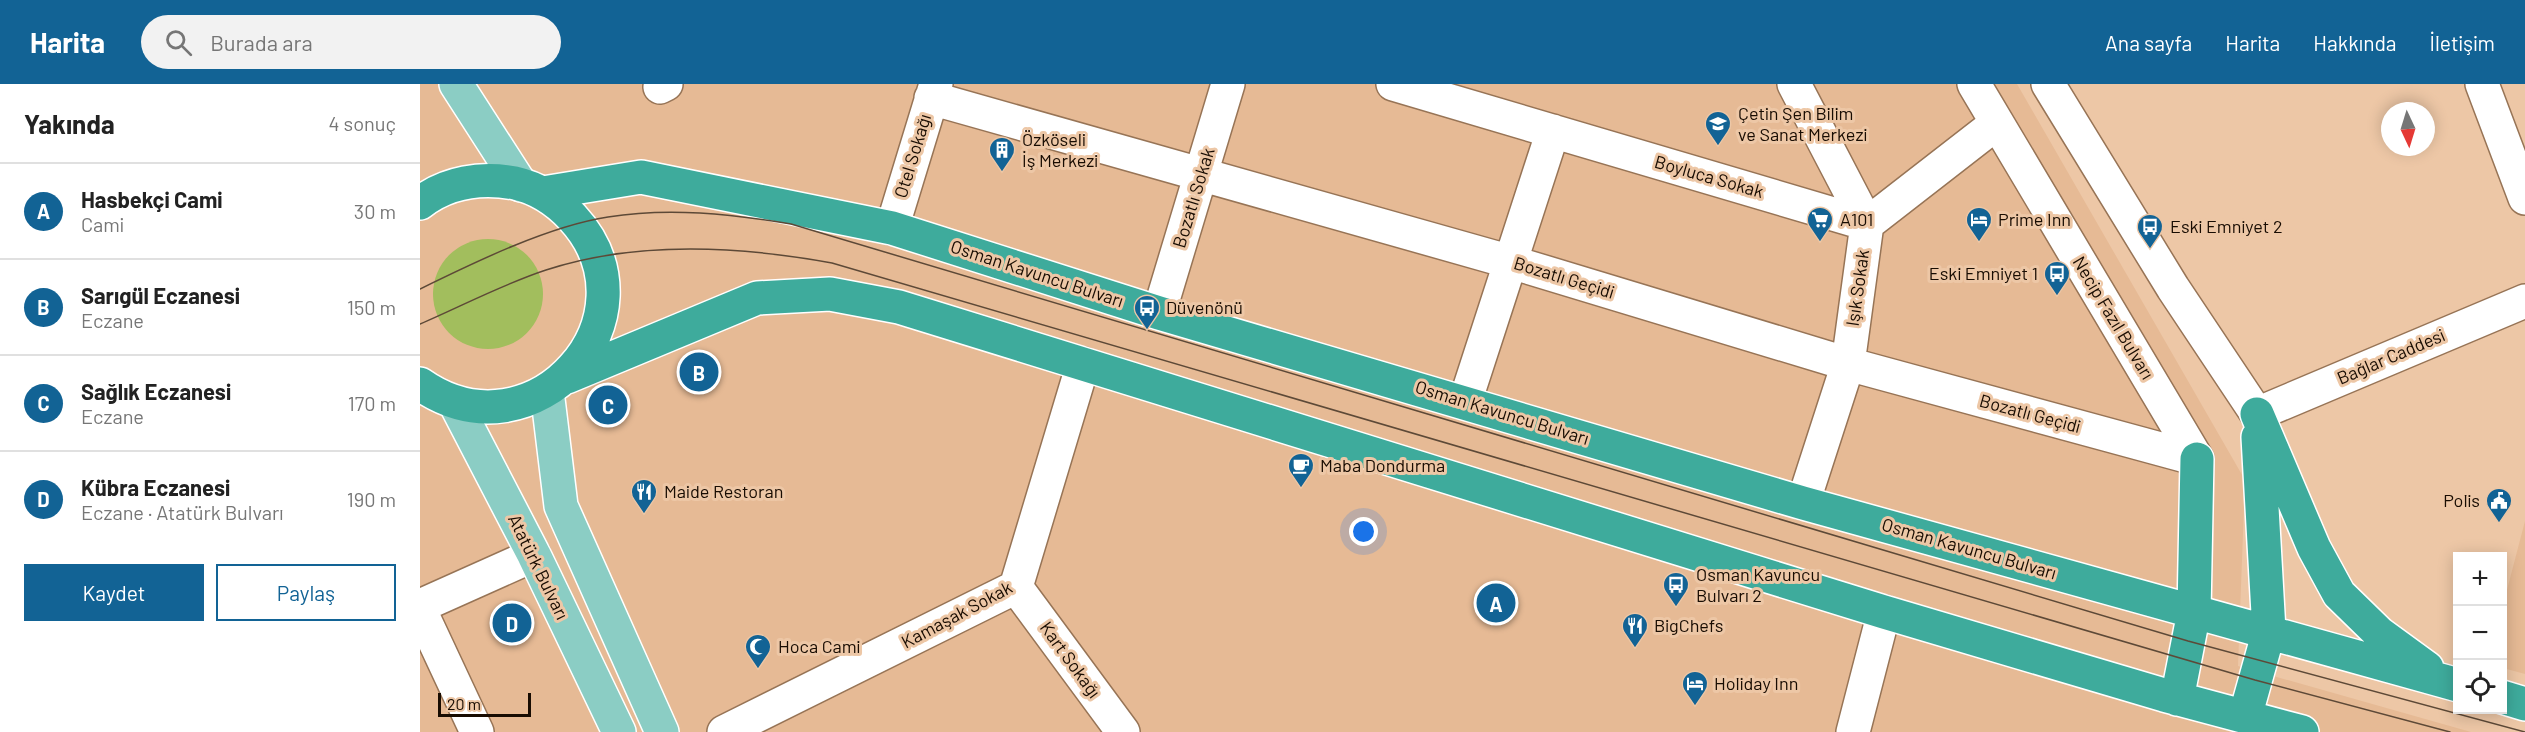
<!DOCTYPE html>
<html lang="tr">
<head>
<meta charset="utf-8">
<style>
	body { margin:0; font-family:Barlow,sans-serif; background:#f2f2f2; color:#222 }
	.controls { position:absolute; right:18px; bottom:18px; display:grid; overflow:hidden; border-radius:0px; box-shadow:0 3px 15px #0003 }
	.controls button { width:54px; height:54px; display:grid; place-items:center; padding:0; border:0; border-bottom:2px solid #e0e0e0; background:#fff; color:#222; font:30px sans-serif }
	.compass { position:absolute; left:1961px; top:18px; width:54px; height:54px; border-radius:50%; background:#fff; box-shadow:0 3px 15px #0003; rotate:176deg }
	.scale { position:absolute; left:18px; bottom:15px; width:93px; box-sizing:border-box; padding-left:6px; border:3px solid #180c02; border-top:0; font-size:16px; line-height:21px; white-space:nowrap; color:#180c02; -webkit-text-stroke:4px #edc7a6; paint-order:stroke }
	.you { position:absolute; left:944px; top:448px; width:21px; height:21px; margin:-15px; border:4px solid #fff; border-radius:50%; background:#1a73e8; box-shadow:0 0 0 9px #1a73e833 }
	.badge { display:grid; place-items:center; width:39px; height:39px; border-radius:50%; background:#126395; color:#fff; font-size:20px; font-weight:700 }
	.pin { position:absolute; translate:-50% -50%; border:3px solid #fff; box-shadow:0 2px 6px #0006 }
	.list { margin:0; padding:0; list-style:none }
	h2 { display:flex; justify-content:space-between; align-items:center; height:78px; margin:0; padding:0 24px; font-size:26px }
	h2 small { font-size:20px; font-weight:400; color:#767676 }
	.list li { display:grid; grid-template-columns:39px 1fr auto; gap:18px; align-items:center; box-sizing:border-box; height:96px; padding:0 24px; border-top:2px solid #e0e0e0 }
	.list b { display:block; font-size:22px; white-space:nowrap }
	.list p { margin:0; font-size:20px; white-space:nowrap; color:#767676 }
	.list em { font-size:20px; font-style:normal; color:#767676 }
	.actions { display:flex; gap:12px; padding:18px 24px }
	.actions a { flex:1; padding:14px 0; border:2px solid #126395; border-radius:0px; text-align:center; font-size:21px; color:#126395 }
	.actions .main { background:#126395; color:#fff }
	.icon { flex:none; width:33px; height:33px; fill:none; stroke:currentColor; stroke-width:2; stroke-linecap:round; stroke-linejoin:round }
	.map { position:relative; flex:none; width:2105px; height:648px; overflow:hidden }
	header { display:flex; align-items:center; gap:36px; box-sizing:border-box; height:84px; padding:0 30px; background:#126395; color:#fff }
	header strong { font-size:28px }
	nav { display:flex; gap:33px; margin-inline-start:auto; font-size:21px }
	.search { width:420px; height:54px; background:#f2f2f2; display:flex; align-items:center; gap:15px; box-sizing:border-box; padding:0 21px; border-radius:33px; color:#767676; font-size:22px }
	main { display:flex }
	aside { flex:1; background:#fff }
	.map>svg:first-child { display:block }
</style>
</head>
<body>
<header>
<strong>Harita</strong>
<div class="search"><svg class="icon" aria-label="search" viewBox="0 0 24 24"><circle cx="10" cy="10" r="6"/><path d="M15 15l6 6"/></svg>Burada ara</div>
<nav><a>Ana sayfa</a><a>Harita</a><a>Hakkında</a><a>İletişim</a></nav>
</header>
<main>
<aside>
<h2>Yakında<small>4 sonuç</small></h2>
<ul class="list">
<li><span class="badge">A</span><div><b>Hasbekçi Cami</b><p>Cami</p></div><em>30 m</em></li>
<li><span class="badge">B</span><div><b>Sarıgül Eczanesi</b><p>Eczane</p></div><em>150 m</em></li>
<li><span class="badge">C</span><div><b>Sağlık Eczanesi</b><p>Eczane</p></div><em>170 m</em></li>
<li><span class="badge">D</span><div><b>Kübra Eczanesi</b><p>Eczane · Atatürk Bulvarı</p></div><em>190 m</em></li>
</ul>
<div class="actions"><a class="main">Kaydet</a><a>Paylaş</a></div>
</aside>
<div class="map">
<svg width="2105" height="648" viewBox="0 0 2105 648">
	<rect width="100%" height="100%" fill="#edc7a6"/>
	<path fill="#e6ba95" d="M0,0h1597l228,396 -7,186 233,66h-2051z
		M2105,437v153l-22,-6 -1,-59z"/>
	<path fill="#a2be5d" d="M13 210a55 55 0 1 1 110 0a55 55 0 1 1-110 0Z"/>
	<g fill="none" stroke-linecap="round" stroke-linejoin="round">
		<defs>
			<path id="minor" d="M973,0l474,140 130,-101
				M1374,0l73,140 -19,140 -45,139
				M1554,0l223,375
				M1628,0l125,204 84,126 268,-113
				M2062,0l43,114
				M240,3l6,-3
				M511,14l580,164 337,102 349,95
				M472,144l44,-144
				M739,229l69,-229
				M1045,318l88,-271
				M596,503l107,145
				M0,522l114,-51
				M0,526l57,122
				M304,648l292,-145 67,-223
				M1433,648l31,-120"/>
			<path id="major" d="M36,0l65,101
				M127,307l14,115 101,226
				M35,319l79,152 85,177"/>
			<path id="highway" d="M123,109l98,-16 251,51 267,85 644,190 655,182
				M0,119c27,-21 61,-26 95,-20 22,5 42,18 57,34 92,99 -38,247 -152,167
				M147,293l190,-79 73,-4 69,13 985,305 280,83 138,37
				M1837,330l57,134 25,46 40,39 48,35
				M2082,613l23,7
				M1757,615l17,-87 3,-153
				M1825,633l24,-86 -11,-194"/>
		</defs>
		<use href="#minor" stroke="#977456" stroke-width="36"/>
		<use href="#major" stroke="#fff" stroke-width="36"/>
		<use href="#highway" stroke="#fff" stroke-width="36"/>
		<use href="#minor" stroke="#fff" stroke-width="33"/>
		<use href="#major" stroke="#8bcdc4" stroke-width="33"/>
		<use href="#highway" stroke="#3eab9c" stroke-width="33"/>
		<path stroke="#5d4937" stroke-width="1.5" d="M0,205c55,-27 129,-63 188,-72 61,-10 123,-3 183,7l1397,417 337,91
			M0,240c42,-18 83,-40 126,-54 92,-30 193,-24 286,-7l1423,417 195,52"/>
	</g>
	<defs>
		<symbol id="school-pin" viewBox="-11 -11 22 30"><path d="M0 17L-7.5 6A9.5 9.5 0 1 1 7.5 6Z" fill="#126395" stroke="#edc7a6"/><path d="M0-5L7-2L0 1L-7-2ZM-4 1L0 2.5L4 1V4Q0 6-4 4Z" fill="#fff"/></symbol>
		<symbol id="building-pin" viewBox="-11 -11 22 30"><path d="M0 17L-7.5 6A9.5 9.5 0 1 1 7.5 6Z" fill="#126395" stroke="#edc7a6"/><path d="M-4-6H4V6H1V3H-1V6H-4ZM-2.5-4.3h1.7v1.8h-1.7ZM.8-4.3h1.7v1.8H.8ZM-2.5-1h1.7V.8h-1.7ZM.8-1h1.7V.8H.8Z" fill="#fff"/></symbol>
		<symbol id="supermarket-pin" viewBox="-11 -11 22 30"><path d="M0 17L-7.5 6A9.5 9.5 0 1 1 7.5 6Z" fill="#126395" stroke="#edc7a6"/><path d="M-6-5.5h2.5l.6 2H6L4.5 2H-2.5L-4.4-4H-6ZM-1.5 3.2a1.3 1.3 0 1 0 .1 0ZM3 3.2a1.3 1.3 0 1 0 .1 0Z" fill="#fff"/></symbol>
		<symbol id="hotel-pin" viewBox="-11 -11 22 30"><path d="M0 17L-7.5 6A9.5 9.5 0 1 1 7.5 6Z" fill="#126395" stroke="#edc7a6"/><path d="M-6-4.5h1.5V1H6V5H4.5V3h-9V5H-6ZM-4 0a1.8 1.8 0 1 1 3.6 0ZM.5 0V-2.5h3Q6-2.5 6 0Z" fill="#fff"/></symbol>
		<symbol id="bus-pin" viewBox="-11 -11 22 30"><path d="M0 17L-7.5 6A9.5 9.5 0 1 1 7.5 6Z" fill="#126395" stroke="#edc7a6"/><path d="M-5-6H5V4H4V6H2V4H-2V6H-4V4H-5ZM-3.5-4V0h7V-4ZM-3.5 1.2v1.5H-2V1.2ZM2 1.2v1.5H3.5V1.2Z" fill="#fff"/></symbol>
		<symbol id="cafe-pin" viewBox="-11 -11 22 30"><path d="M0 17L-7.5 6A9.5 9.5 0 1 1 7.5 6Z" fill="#126395" stroke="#edc7a6"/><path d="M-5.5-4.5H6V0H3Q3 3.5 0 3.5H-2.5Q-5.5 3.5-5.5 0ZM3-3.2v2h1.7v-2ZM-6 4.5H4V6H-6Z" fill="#fff"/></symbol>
		<symbol id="restaurant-pin" viewBox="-11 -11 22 30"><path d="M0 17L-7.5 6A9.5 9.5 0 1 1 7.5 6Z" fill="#126395" stroke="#edc7a6"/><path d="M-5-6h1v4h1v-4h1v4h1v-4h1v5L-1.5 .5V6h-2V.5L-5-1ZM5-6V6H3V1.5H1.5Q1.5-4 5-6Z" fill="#fff"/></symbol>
		<symbol id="civic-pin" viewBox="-11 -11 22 30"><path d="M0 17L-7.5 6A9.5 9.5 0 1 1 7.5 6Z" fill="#126395" stroke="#edc7a6"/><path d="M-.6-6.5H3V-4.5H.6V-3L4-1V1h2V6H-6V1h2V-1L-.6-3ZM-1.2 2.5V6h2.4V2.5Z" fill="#fff"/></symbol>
		<symbol id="mosque-pin" viewBox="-11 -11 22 30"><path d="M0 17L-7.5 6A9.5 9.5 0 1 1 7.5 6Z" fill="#126395" stroke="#edc7a6"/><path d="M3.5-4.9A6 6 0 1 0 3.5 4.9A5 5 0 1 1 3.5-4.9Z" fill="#fff"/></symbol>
	</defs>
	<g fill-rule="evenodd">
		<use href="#school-pin" x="1283" y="25" width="30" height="40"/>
		<use href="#building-pin" x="567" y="51" width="30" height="40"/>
		<use href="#supermarket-pin" x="1385" y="121" width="30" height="40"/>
		<use href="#hotel-pin" x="1544" y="121" width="30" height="40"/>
		<use href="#bus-pin" x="1715" y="128" width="30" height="40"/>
		<use href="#bus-pin" x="1622" y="175" width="30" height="40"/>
		<use href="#bus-pin" x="712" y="209" width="30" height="40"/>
		<use href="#cafe-pin" x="866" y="367" width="30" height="40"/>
		<use href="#restaurant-pin" x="209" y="393" width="30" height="40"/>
		<use href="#civic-pin" x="2064" y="402" width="30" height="40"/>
		<use href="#bus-pin" x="1241" y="486" width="30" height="40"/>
		<use href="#restaurant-pin" x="1200" y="527" width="30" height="40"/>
		<use href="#mosque-pin" x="323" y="548" width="30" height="40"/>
		<use href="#hotel-pin" x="1260" y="585" width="30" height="40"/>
	</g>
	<g text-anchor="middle" stroke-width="6" stroke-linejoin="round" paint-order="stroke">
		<g font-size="18" fill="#180c02" stroke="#edc7a6" text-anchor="start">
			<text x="1318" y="36">Çetin Şen Bilim<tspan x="1318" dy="21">ve Sanat Merkezi</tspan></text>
			<text x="602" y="62">Özköseli<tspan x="602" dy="21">İş Merkezi</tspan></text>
			<text x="1420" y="142">A101</text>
			<text x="1578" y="142">Prime Inn</text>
			<text x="1750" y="149">Eski Emniyet 2</text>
			<text x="1618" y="196" text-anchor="end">Eski Emniyet 1</text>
			<text x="746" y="230">Düvenönü</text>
			<text x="900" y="388">Maba Dondurma</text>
			<text x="244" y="414">Maide Restoran</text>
			<text x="2060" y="423" text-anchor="end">Polis</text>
			<text x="1276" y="497">Osman Kavuncu<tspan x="1276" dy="21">Bulvarı 2</tspan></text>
			<text x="1234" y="548">BigChefs</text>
			<text x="358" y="569">Hoca Cami</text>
			<text x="1294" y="606">Holiday Inn</text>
		</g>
		<g font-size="18" fill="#180c02" stroke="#edc7a6">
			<text transform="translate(493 72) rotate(-73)" y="6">Otel Sokağı</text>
			<text transform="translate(1289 93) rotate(16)" y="6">Boyluca Sokak</text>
			<text transform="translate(774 114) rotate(-73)" y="6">Bozatlı Sokak</text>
			<text transform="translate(617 190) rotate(18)" y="6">Osman Kavuncu Bulvarı</text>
			<text transform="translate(1144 194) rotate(17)" y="6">Bozatlı Geçidi</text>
			<text transform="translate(1438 204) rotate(-82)" y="6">Işık Sokak</text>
			<text transform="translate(1693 234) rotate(59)" y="6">Necip Fazıl Bulvarı</text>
			<text transform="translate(1971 273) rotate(-23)" y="6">Bağlar Caddesi</text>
			<text transform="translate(1082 329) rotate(17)" y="6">Osman Kavuncu Bulvarı</text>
			<text transform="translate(1610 330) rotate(15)" y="6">Bozatlı Geçidi</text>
			<text transform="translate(1549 465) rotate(16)" y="6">Osman Kavuncu Bulvarı</text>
			<text transform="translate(118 483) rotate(64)" y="6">Atatürk Bulvarı</text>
			<text transform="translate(537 531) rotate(-28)" y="6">Kamaşak Sokak</text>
			<text transform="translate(650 576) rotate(54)" y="6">Kart Sokağı</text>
		</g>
	</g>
</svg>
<div class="controls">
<button>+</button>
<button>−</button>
<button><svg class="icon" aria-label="locate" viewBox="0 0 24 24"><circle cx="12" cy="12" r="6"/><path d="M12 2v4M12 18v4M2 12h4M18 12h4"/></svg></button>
</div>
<svg class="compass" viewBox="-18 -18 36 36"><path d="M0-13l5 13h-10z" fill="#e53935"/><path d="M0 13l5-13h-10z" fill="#767676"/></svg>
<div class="scale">20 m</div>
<div class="you"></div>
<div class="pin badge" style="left:1076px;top:519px">A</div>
<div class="pin badge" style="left:279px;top:288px">B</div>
<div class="pin badge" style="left:188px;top:321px">C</div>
<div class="pin badge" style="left:92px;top:539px">D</div>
</div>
</main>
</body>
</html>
